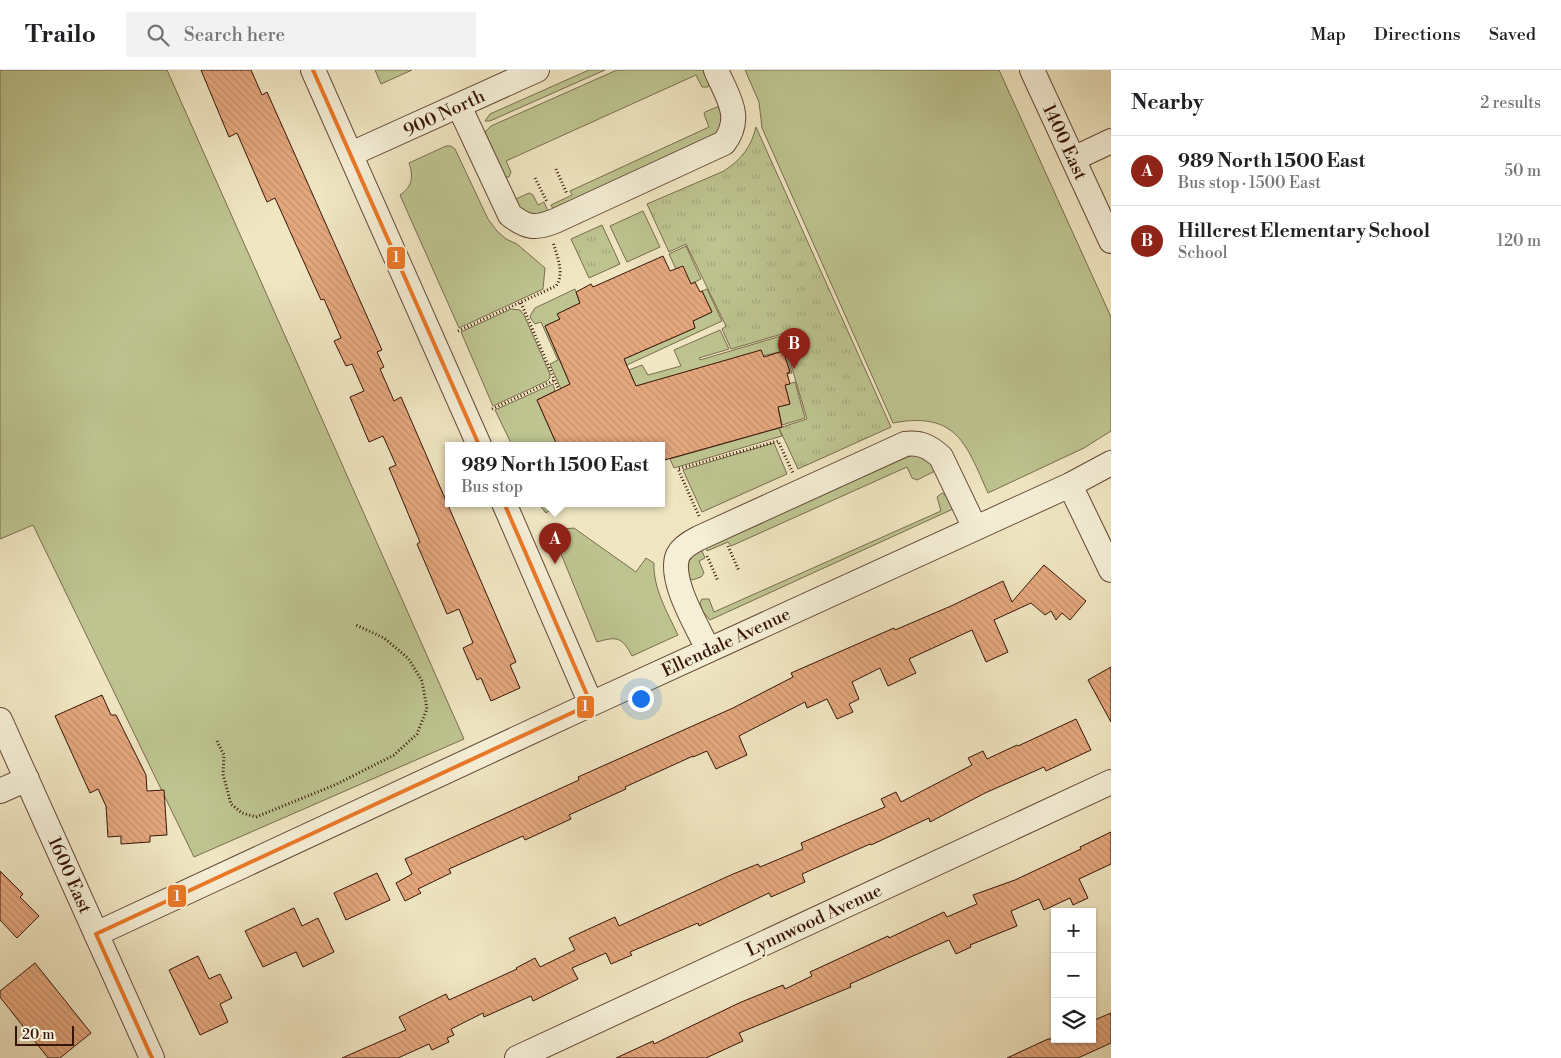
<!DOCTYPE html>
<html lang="en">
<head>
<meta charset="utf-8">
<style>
	body { margin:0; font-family:"Libre Bodoni",serif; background:#f2f2f2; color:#202124 }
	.controls { position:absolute; right:15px; bottom:15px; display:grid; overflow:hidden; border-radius:0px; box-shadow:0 1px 4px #0004 }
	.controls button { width:45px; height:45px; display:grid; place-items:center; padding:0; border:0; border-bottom:1px solid #e0e0e0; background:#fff; color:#202124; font:25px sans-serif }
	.scale { position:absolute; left:15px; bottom:12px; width:59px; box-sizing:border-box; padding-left:5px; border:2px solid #371407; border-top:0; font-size:14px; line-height:18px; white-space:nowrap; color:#371407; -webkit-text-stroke:4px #f5efd7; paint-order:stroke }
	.you { position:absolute; left:640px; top:628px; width:18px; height:18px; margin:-12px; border:4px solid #fff; border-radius:50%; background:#1a73e8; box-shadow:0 0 0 8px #1a73e833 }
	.badge { display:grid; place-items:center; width:32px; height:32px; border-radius:50%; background:#8f2418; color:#fff; font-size:16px; font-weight:700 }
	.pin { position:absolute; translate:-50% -41px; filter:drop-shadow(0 1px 2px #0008) }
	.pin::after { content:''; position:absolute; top:26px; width:18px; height:15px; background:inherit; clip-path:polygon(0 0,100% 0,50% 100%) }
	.popup { position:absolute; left:445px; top:372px; width:220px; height:65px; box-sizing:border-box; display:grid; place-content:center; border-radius:0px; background:#fff; filter:drop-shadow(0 1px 4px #0005); font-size:16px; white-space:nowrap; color:#757577 }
	.popup b { font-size:19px; color:#202124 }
	.popup::after { content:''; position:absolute; left:50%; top:100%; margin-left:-10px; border:10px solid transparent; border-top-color:#fff }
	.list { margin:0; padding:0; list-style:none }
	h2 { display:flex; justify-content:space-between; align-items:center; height:65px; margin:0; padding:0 20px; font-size:21px }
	h2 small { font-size:16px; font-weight:400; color:#757577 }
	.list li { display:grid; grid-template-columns:32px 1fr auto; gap:15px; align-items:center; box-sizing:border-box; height:70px; padding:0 20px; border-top:1px solid #e0e0e0 }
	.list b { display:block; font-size:19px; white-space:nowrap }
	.list p { margin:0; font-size:16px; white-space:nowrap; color:#757577 }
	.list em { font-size:16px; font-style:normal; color:#757577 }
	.icon { flex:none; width:28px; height:28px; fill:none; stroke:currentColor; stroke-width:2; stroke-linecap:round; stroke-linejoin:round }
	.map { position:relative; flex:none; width:1111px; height:988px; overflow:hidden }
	header { display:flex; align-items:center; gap:30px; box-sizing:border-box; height:70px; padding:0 25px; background:#fff; border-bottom:1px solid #e0e0e0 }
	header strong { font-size:24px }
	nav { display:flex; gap:28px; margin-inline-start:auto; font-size:18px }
	.search { width:350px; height:45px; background:#f2f2f2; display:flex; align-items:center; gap:12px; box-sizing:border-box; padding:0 18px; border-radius:0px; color:#757577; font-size:19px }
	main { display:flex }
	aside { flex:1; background:#fff }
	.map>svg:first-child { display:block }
</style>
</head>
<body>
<header>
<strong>Trailo</strong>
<div class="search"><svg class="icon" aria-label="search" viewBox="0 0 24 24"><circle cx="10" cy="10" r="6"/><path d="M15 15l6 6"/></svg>Search here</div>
<nav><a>Map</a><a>Directions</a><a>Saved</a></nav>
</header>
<main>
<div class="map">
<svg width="1111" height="988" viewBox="0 0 1111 988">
	<defs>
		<pattern id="park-tufts" width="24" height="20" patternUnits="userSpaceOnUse" patternTransform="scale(1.25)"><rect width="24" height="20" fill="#bdc490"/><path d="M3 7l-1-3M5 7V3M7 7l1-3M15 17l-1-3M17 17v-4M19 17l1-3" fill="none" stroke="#a3a87b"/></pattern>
		<pattern id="building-back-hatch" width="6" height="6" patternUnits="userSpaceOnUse" patternTransform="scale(1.25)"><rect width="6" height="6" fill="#e5a87e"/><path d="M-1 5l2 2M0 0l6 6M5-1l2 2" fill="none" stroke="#c5906b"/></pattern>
	</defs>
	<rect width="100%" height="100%" fill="#f0e6c2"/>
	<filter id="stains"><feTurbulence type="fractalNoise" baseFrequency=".004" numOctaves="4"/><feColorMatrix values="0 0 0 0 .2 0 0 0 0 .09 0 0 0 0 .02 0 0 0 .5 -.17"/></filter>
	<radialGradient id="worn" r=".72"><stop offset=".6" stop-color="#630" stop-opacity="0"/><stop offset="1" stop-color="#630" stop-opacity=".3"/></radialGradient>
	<path fill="#bdc490" stroke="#7a6c4c" d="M0,0h167l297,669 -270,118 -161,-332 -33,14z
		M375,0h37l-31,14z
		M589,0h16l-115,51h-5l5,-7z
		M617,0h87l5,15 -1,2h-6l-6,-12 -190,86 5,11 -2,5h-4l-20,-45 6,-6z
		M745,0h254l112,247v114l-27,17 -96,45c-22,-49 -31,-82 -95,-70l-131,-295 -3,-26z
		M717,37h3l3,15 -7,13 -163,74 -2,-4 21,-10 -2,-4 139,-64 -5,-13 1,-2z
		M446,76h5l4,3 33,70 9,12 9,8 11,5 28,24 -2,21 -84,39 -59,-133c12,-8 14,-18 9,-32z
		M529,123l4,2 5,10 6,-3 4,9 -15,5 -10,-5 -6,-6 -1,-6z
		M643,141l17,36 -33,15 -17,-36z
		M686,176l15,33 -10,5 -15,-15 -7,-15z
		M575,219l5,14 -22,11 2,5 -15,7 25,58 -9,5 -11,-25 8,-4 -17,-38 -6,2 -4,-5 -1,-3 5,-8z
		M707,219l15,32 -95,44 -3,-6 71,-31 -2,-7 19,-9 -10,-21z
		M511,239l9,1 4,5 26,59v4l-3,3 -54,25 -32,-74z
		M720,260l9,19 -30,9 1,2 81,-24 11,37 -5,1 3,-3 -7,-20 -147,35 -7,-16 13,-5 6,10 33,-9 -7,-16z
		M795,312l10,36 -23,7 -4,-18 12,-3 -5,-19z
		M553,314l2,7 -18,9 20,45h-45l-17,-35z
		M779,358l3,8 -108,32 -4,-9z
		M774,373l13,31 -85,38 -19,-42z
		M912,385c10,0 20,7 23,16l-18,9 -5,-2 -5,-11 -176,79 -3,-4 -21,9 -1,-4z
		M942,423l5,3 6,13 -243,111 -7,-8 -3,-9 2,-4h7l5,13 227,-101 -4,-14z
		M538,433h17v4l-9,6z
		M574,458l62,44 10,-14 8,5c-1,25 13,49 24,72l-46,21c-10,-19 -15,-20 -35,-14l-40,-98 -1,-9 8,-6z
		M701,479l4,9 -6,3 5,12 -3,4 -9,3 -5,-5c1,-14 2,-19 14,-26z"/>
	<path fill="url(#park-tufts)" stroke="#7a6c4c" d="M756,57l135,300 -93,42 -19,-41 28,-9 -25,-85 -51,15 -9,-20 4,-3 -40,-82 -17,8 -22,-48 77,-33c18,-12 27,-24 32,-44z
		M602,155l18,39 -31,14 -18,-39z"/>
	<path fill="url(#building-back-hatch)" stroke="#371407" d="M201,0h50l11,25 5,-3 115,258 -5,2 7,15 -4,2 14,32 7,-4 115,265 -6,3 10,23 -29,13 -10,-23 -4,2 -14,-32 10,-5 -14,-34 -12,5 -30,-70 3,-2 -31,-74 7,-3 -13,-29 -14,6 -19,-45 14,-6 -12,-27 -6,2 -12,-25 7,-3 -17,-39 -3,1 -46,-102 -8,4 -30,-69 -8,4z
		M663,186l7,15 13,-5 8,18 4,-2 5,10 2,-1 10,21 -19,9 2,7 -71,31 12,27 125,-36 3,7 19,-6 7,21 -3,1 3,11 -5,1 5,19 -12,3 4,20 -121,34v-16h-104l-20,-45 33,-16 -25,-58 15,-7 -3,-5 23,-11 -4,-11 15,-8 2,3z
		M1044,495l42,36 -16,19 -8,-7 -6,7 -5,-9 -6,4 -14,-12 -37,17 14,32 -22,10 -14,-32 -63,29 7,14 -28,13 -8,-18 -28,14 7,17 -10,5 4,8 -16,7 -10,-20 -20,9 -2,-6 -66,34 8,19 -31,14 -9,-18 -14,6v-1l-68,31 1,2 -57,26 2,4 -46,21 -2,-4 -74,33 2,4 -33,16 3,4 -16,8 -9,-18 16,-9 -7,-15 174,-79 -1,-3 155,-69 60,-31 -2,-4 103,-45 1,2 56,-24 52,-25 9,21z
		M1111,597v55l-23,-42z
		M102,625l9,20h5l30,60 1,16 17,-1 3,45 -17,1v6l-29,2v-8l-13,1 -2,-31 -8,-17 -8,4 -35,-77z
		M1076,649l15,31 -45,21 -2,-4 -59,26 -55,29 -1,-4 -58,27 -1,-1 -68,30 3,8 -34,15 -2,-4 -70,33 -1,-3 -68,29 2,3 -21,9 -5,-11 -34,15 6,11 -45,22 -2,-5 -47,21 -1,-4 -32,16 3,6 -7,3 2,4 -17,8 -3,-6 -31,14h-56l64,-28 -7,-13 47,-23 3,6 68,-31 -1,-1 19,-10 5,9 35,-17 -6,-12 46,-21 4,9 114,-52 25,-10 2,3 43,-18 -2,-6 84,-36 -4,-8 15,-7 5,10 71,-37 -4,-7 15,-7 4,8 30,-14 1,1z
		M1111,762v32l-32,15 9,19 -15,7 -3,-7 -26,12 -5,-11 -28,12 6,15 -47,19 1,2 -15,7 -7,-14 -99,44 1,3 -112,46 4,8 -37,17h-90l37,-17 1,3 85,-41 44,-18 2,4 27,-13 -2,-4 78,-36 1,2 55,-26 3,5 30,-13 -4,-9 42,-15 66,-31 -1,-2z
		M0,801l23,23 -3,3 19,19 -22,22 -17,-18z
		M377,803l13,27 -44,20 -12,-27z
		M294,838l8,18 16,-8 16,34 -31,15 -7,-15 -33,15 -18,-36z
		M198,886l11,23 11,-5 12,24 -12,6 8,18 -28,13 -31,-65z
		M35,893l56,70 -31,25h-12l-48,-61v-6z
		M1111,943v30l-33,15h-71l41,-19h44v-18z"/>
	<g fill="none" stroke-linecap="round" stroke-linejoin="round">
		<defs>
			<path id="minor" d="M313,0l166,375
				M1032,0l79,171
				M459,36l51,109c17,13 25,14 45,6l169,-78c20,-26 3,-47 -8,-73
				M351,84l186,-84
				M1073,89l38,-18
				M1070,415l41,85
				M504,433l87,201
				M708,579c-11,-23 -40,-70 -30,-94 4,-8 13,-13 21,-17l206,-94c16,-2 25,3 36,13l34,71
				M0,650l152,338
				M0,721l27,-12
				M96,864l495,-230 479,-219 41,-22
				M517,988l594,-276"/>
		</defs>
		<use href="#minor" stroke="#654836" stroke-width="26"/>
		<path stroke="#371407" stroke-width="3" stroke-dasharray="1 2.5" stroke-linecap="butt" d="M556,99l11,25
			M535,108l12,24
			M521,233l38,87
			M458,261l98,-45c9,-13 1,-29 -3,-44
			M492,339l63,-29
			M699,446l-21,-47 100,-28 15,32
			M728,476l11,25
			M707,486l11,25
			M217,671l7,14 -1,19 8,30 11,9 14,4 81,-33 57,-29 23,-21 10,-25 -5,-28 -14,-23 -24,-20 -28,-13"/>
		<use href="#minor" stroke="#f5efd7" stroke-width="24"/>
		<defs>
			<path id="bus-1" d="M313,0l166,375
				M152,988l-56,-124 495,-230 -87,-201"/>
		</defs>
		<use href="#bus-1" stroke="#f5efd7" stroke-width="8"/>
		<use href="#bus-1" stroke="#eb7928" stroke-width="4"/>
	</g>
	<g text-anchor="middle" stroke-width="4.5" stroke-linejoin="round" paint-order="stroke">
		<g font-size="18" fill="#371407" stroke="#f5efd7">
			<text transform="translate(444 43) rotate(-25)" y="6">900 North</text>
			<text transform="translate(1065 72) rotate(65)" y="6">1400 East</text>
			<text transform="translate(726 572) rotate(-25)" y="6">Ellendale Avenue</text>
			<text transform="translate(70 805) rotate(66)" y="6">1600 East</text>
			<text transform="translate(814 850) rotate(-25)" y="6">Lynnwood Avenue</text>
		</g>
	</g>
	<g stroke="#f5efd7" stroke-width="2">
		<rect x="386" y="176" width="20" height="24" rx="5" fill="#eb7928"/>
		<rect x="576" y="625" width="19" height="24" rx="5" fill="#eb7928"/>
		<rect x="167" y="814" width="20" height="24" rx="5" fill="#eb7928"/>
	</g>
	<g font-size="14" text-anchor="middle" font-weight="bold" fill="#fff">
		<text x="396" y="192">1</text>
		<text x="585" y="641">1</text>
		<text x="177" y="831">1</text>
	</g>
	<rect width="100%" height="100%" filter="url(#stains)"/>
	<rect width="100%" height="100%" fill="url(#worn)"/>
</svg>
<div class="controls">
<button>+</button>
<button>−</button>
<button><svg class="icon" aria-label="layers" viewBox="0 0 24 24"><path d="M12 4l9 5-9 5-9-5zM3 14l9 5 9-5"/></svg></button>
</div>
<div class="scale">20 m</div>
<div class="you"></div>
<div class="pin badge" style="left:555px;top:494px">A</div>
<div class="popup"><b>989 North 1500 East</b>Bus stop</div>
<div class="pin badge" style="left:794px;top:299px">B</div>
</div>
<aside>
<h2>Nearby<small>2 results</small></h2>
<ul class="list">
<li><span class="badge">A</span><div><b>989 North 1500 East</b><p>Bus stop · 1500 East</p></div><em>50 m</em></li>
<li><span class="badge">B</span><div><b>Hillcrest Elementary School</b><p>School</p></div><em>120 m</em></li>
</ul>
</aside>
</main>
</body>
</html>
